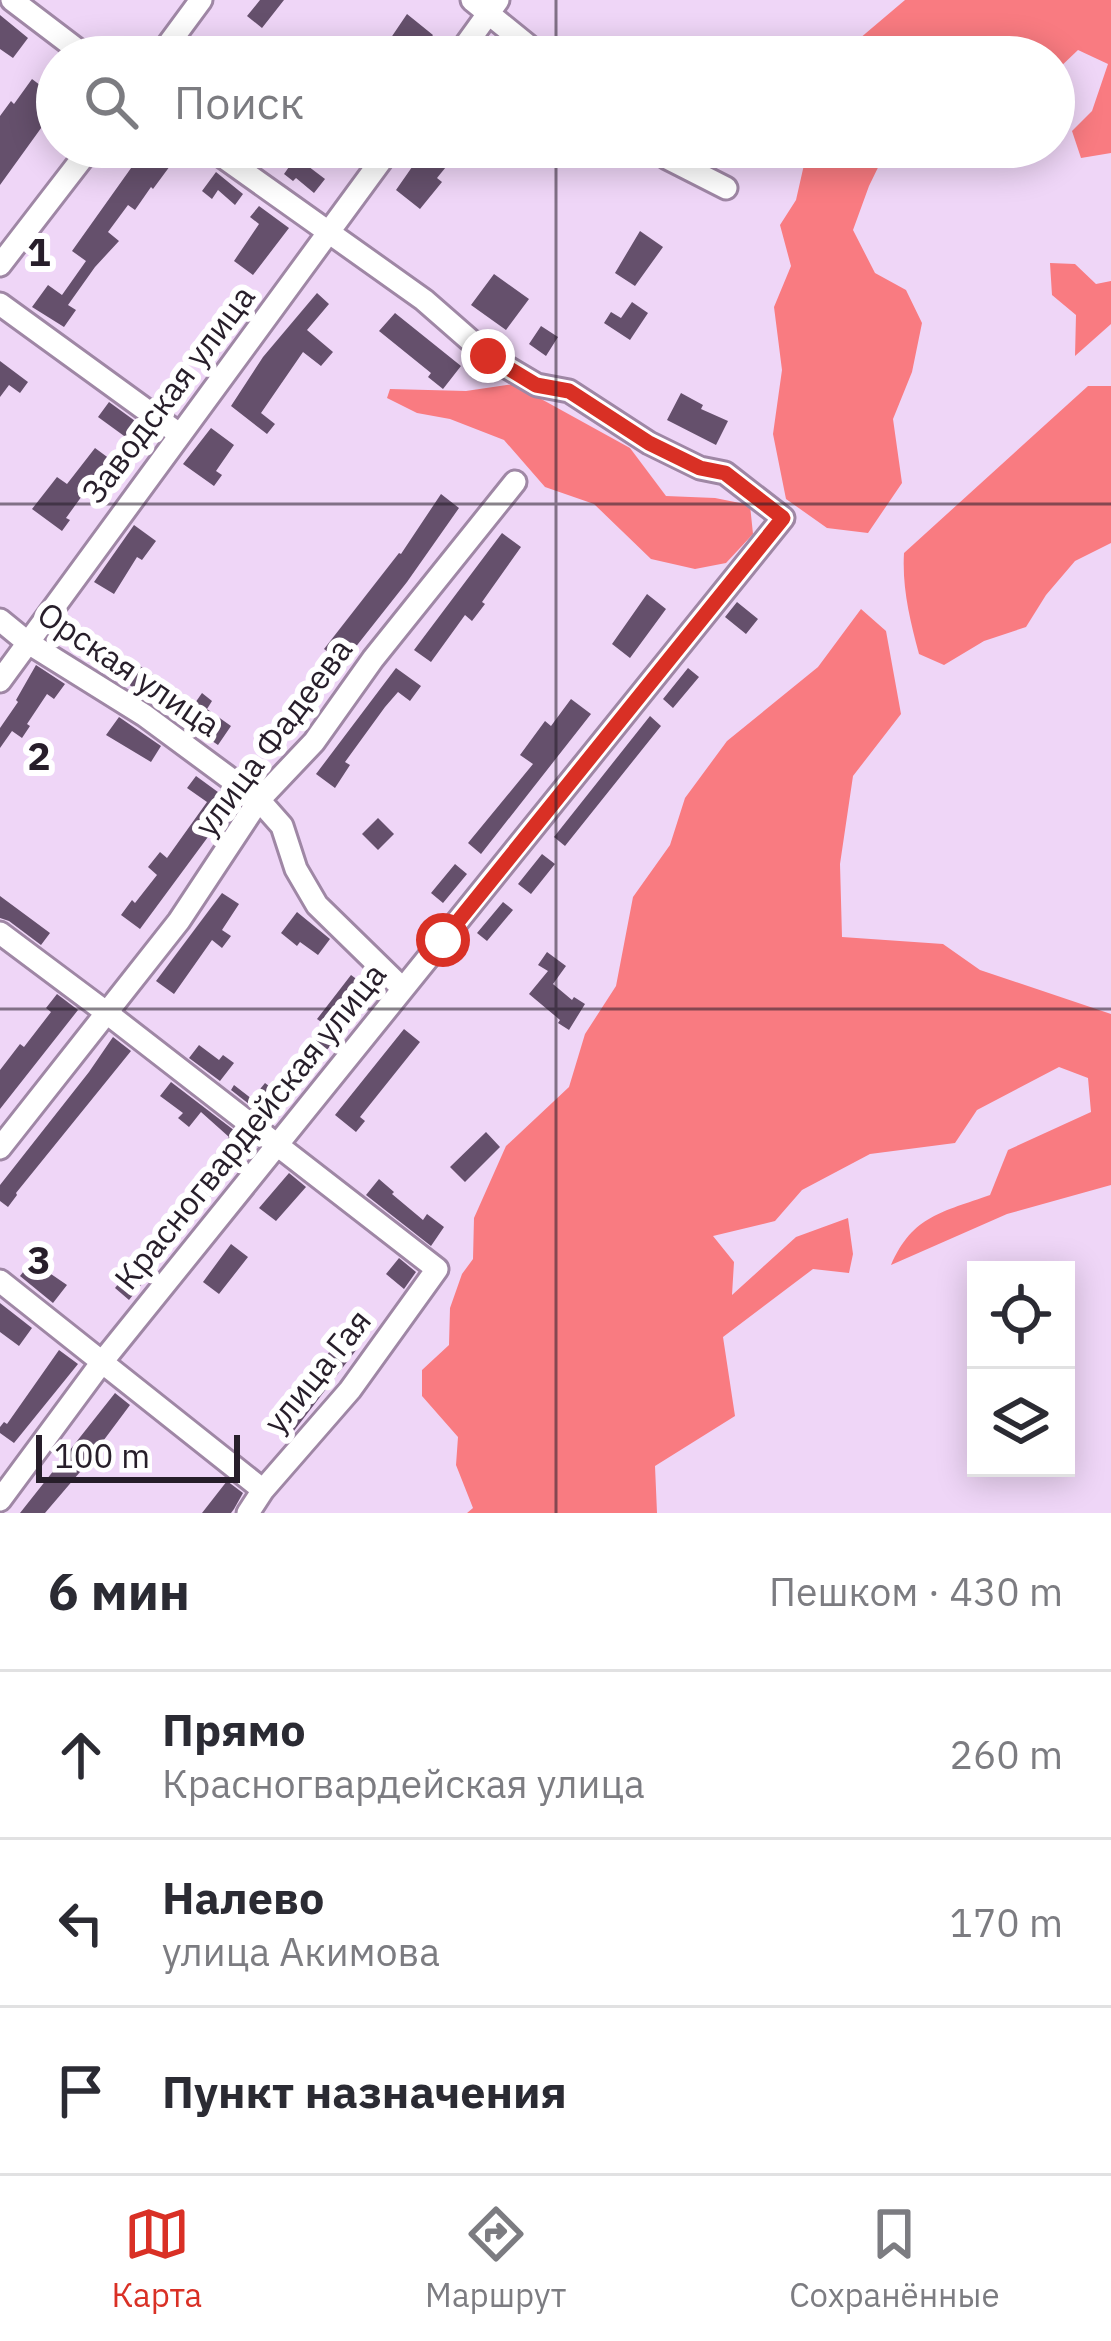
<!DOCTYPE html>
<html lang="ru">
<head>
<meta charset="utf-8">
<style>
	body { margin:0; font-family:"IBM Plex Sans",sans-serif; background:#f7f7f7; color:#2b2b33 }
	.controls { position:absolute; right:36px; bottom:36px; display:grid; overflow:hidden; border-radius:0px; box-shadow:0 6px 30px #0003 }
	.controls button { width:108px; height:108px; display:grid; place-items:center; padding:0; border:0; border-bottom:3px solid #e1e1e2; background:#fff; color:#2b2b33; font:60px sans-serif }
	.scale { position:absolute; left:36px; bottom:30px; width:204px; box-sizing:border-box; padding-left:12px; border:6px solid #271e2a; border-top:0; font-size:33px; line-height:42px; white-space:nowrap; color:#271e2a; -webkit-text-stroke:9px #fff; paint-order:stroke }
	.stop { position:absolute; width:36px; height:36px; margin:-27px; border:9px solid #d93025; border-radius:50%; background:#fff }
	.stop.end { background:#d93025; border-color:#fff; box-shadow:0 3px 12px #0008 }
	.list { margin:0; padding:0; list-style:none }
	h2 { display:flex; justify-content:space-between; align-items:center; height:156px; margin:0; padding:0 48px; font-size:51px }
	h2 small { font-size:39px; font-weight:400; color:#7c7c81 }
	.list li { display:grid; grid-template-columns:78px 1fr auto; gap:36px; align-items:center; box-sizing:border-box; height:168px; padding:0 48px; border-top:3px solid #e1e1e2 }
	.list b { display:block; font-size:45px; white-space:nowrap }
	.list p { margin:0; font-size:39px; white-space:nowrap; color:#7c7c81 }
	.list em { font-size:39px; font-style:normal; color:#7c7c81 }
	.icon { flex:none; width:66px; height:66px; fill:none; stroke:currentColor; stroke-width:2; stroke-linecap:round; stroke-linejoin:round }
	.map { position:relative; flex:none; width:1111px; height:1513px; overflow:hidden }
	.search { position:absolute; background:#fff; box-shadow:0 6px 30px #0003; left:36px; right:36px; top:36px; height:132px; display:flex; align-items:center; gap:30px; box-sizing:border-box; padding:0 42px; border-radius:66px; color:#7c7c81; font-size:45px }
	.sheet { height:660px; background:#fff }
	nav { display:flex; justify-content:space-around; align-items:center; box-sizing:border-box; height:168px; border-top:3px solid #e1e1e2; background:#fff; font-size:33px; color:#7c7c81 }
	nav a { display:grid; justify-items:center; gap:6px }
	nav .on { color:#d93025 }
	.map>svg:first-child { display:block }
</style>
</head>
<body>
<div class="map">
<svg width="1111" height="1513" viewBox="0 0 1111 1513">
	<rect width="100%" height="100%" fill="#efd6f7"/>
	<path fill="#f97b81" d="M905,0h206v153l-30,5 -9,-27 20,-20 16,-47 -30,-14 -22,21 -2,-14h-211l3,-7z
		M808,147h80l-19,39 -16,44 22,43 31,17 16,33 -10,49 -19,47 9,64 -34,50 -41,-5 -41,-29 -13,-65 9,-64 -8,-63 17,-41 -11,-41 16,-25z
		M1050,263l25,1 21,20 15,-3v43l-36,32 1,-41 -24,-20z
		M514,384l116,64 36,48 49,2 35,7 3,29 -27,29 -31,6 -44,-10 -57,-55 -49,-17 -41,-47 -54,-21 -33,-6 -30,-15 3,-9 76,2z
		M1088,386h23v157l-36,18 -29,34 -20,32 -42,14 -40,24 -25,-11c-9,-34 -17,-66 -15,-101z
		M861,609l25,22 15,83 -48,62 -13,88 2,73 101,7 37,26 131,44v171l-104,29 -116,51c22,-50 52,-53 99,-70l18,-45 83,-38 -3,-34 -29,-11 -82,43 -22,33 -85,11 -68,36 -27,31 -62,15 21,26 -2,33 64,-58 52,-19 5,36 -4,19 -36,-4 -90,68 12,79 -80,50 2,47h-190l6,-5 -17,-43 2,-28 -36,-41v-26l27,-25 1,-37 12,-34 11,-15 1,-41 32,-72 63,-59 16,-53 31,-48 17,-89 37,-52 15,-47 42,-57 91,-74z"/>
	<path fill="#65506c" d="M260,0h24l-22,28 -15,-12z
		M407,14l26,21 -16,22h-27l-8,-6z
		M0,15l28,23 -15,20 -13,-9z
		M32,79l25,19v8l-57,79v-69l11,-15 3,3z
		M146,147h38l-31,42 -2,-2 -16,23 -7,-5 -20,27 11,9 -24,26 -27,38 8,5 -12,17 -32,-20 16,-22 14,10 24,-34 -14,-10z
		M426,147h4l20,15 -13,16 5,4 -22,27 -24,-19z
		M296,157l29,22 -11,14 -18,-15 -3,3 -9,-7z
		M216,172l27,22 -8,11 -17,-15 -6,9 -10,-8z
		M259,206l30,22 -36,47 -19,-14 25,-37 -9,-7z
		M640,231l23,16 -28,39 -20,-13z
		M494,274l35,25 -23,31 -35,-25z
		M317,293l12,11 -22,26 26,22 -12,14 -18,-14 -42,61 14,11 -8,10 -36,-28 32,-49z
		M632,302l16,11 -18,27 -26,-17 7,-11 10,6z
		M395,313l66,53 -18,23 -15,-12 3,-4 -52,-42z
		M541,326l17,11 -12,19 -17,-12z
		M0,361l28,21 -8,11 -11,-8 -9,12z
		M681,393l22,12 -2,4 27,12 -12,24 -49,-25z
		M109,402l33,24 -11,15 -33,-24z
		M211,428l23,17 -18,26 6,4 -8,11 -31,-22z
		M95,448l19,14 -24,30 -3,-3 -21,29 4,2 -8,11 -30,-22 25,-32 10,7z
		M441,494l18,14 -52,74 -64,81 -19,-14 75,-96 2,1z
		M134,525l22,16 -14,19 -5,-3 -23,37 -20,-12z
		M502,533l19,14 -39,55 3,2 -13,17 -7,-6 -34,47 -17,-12z
		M647,594l19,15 -36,49 -18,-14z
		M737,602l21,17 -12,15 -21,-17z
		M36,665l29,19 -11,15 -7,-5 -20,30 3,2 -8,12 -10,-7 -12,17v-20l18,-26 -2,-2z
		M140,666l55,37 7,-10 10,8 -5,8 24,17 -13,19 -90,-61z
		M396,668l25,18 -11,15 -12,-9 -13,15 -40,55 5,3 -15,23 -19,-14z
		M688,668l11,9 -26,31 -10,-9z
		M571,699l20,15 -110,140 -13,-11 65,-79 -13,-9 25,-34 6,5z
		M650,716l11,10 -96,120 -11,-9z
		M119,717l42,29 -10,16 -45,-27z
		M196,776l37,27 -93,126 -19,-14 11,-15 3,3 22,-28 -9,-8 12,-15 7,6 40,-56 -20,-14z
		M378,818l16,16 -16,16 -16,-16z
		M542,854l13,10 -24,30 -13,-10z
		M455,864l12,10 -24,29 -12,-10z
		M222,893l17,11 -17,26 9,6 -9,12 -10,-8 -38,54 -18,-13z
		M0,896l50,37 -9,12 -32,-24 -9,-3z
		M503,902l10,8 -26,31 -10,-8z
		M297,912l33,27 -12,16 -18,-13 -3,4 -16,-13z
		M547,952l19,14 -13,18 19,16 2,-3 11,7 -16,26 -11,-7 2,-3 -31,-26 19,-23 -10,-6z
		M351,975l23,17 -19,25 -6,-4 -14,19 -18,-13z
		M57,994l21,16 -78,99v-39l20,-26 4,3 27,-35 -5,-4z
		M404,1029l16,13 -60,75 5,4 -9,11 -21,-17z
		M324,1030l12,9 -21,25 -11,-9z
		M113,1037l18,14 -115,142 1,2 -9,12 -8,-6v-16l89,-113z
		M199,1045l20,15 4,-5 11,8 -14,18 -31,-23z
		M297,1070l8,7 -34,44 -40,-31 3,-5 18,14 13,-16 13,10z
		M171,1082l81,62 -123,156 -14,-12 8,-10 4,3 27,-35 -4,-4 19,-25 -2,-2 10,-12 5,4 32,-40 -6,-4 21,-26 -28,-25 -12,15 -11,-9 5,-5 -23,-17z
		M486,1132l14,15 -35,35 -15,-15z
		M289,1173l17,14 -30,34 -17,-13z
		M379,1179l15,13 -2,2 31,26 4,-6 17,13 -13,19 -65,-51z
		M231,1244l17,13 -29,37 -16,-12z
		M399,1258l17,14 -12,17 -18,-15z
		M32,1261l35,24 -14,18 -33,-27z
		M0,1303l32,25 -13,18 -19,-14z
		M344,1333l16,12 -70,91 -16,-13z
		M59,1350l19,14 -64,79 -14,-10v-6l4,-5 3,2z
		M115,1393l15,12 -50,67 -35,41h-25z
		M227,1481l16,12 -9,16 -3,4h-29z"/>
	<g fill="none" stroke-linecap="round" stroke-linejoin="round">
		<defs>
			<path id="minor" d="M12,0l75,57
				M472,0l70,57
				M159,57l42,-57
				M457,57l41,-57
				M653,147l14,11 59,30
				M0,265l91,-118
				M0,304l179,130
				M0,620l27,22 117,73 115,85 23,26 14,43 21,36 86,84
				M0,681l391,-534
				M0,933l107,80 330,256 -87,121 -87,100 -15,23
				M0,1148l179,-227 80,-121 55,-58 59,-83 142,-177
				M0,1281l263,209
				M0,1500l102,-138 681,-844 -58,-45 -25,-5 -51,-25 -80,-52 -32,-6 -49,-29 -64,-56 -215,-153"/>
		</defs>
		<use href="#minor" stroke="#9f87a5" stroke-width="27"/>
		<use href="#minor" stroke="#fff" stroke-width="21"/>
	</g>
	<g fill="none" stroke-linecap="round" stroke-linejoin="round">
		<path stroke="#d93025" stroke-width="15" d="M443,940l340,-422 -58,-45 -25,-5 -51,-25 -80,-52 -33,-6 -48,-29"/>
	</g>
	<path fill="none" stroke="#271e2a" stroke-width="3" stroke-opacity="0.55" d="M556,0v57M556,147v1366M0,504h1111M0,1009h1111"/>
	<g text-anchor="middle" stroke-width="12" stroke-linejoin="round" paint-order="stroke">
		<g font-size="33" fill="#271e2a" stroke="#fff">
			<text transform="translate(168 394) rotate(-53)" y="12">Заводская улица</text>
			<text transform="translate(129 669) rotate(34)" y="12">Орская улица</text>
			<text transform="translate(273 737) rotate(-53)" y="12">улица Фадеева</text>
			<text transform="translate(250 1126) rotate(-51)" y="12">Красногвардейская улица</text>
			<text transform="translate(317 1371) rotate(-51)" y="12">улица Гая</text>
		</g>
	</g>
	<g font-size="39" text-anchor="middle" font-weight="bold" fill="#271e2a" stroke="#fff" stroke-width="12" stroke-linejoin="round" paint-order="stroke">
		<text x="39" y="266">1</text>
		<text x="39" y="770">2</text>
		<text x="39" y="1274">3</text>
	</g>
</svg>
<div class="controls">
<button><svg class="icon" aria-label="locate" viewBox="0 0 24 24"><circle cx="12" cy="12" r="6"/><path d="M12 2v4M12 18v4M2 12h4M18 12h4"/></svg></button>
<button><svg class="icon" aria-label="layers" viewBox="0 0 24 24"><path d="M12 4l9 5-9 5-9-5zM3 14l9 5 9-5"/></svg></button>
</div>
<div class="scale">100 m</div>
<div class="stop" style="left:443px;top:940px"></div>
<div class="stop end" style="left:488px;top:356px"></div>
<div class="search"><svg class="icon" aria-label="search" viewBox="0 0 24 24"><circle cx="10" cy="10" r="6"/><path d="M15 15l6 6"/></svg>Поиск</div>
</div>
<section class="sheet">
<h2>6 мин<small>Пешком · 430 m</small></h2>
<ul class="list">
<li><svg class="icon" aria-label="ahead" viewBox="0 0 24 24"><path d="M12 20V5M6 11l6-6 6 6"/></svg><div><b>Прямо</b><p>Красногвардейская улица</p></div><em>260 m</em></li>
<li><svg class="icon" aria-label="left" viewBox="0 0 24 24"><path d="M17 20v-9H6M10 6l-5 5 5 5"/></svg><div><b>Налево</b><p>улица Акимова</p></div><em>170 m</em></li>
<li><svg class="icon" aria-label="arrive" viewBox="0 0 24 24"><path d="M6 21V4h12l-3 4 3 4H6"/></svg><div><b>Пункт назначения</b></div></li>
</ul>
</section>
<nav>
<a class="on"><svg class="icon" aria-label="map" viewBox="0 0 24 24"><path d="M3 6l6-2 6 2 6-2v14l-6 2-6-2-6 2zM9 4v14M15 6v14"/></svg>Карта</a>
<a><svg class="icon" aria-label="directions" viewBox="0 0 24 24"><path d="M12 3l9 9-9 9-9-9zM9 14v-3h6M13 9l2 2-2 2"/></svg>Маршрут</a>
<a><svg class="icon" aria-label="saved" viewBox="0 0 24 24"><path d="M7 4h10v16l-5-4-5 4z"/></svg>Сохранённые</a>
</nav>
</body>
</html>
